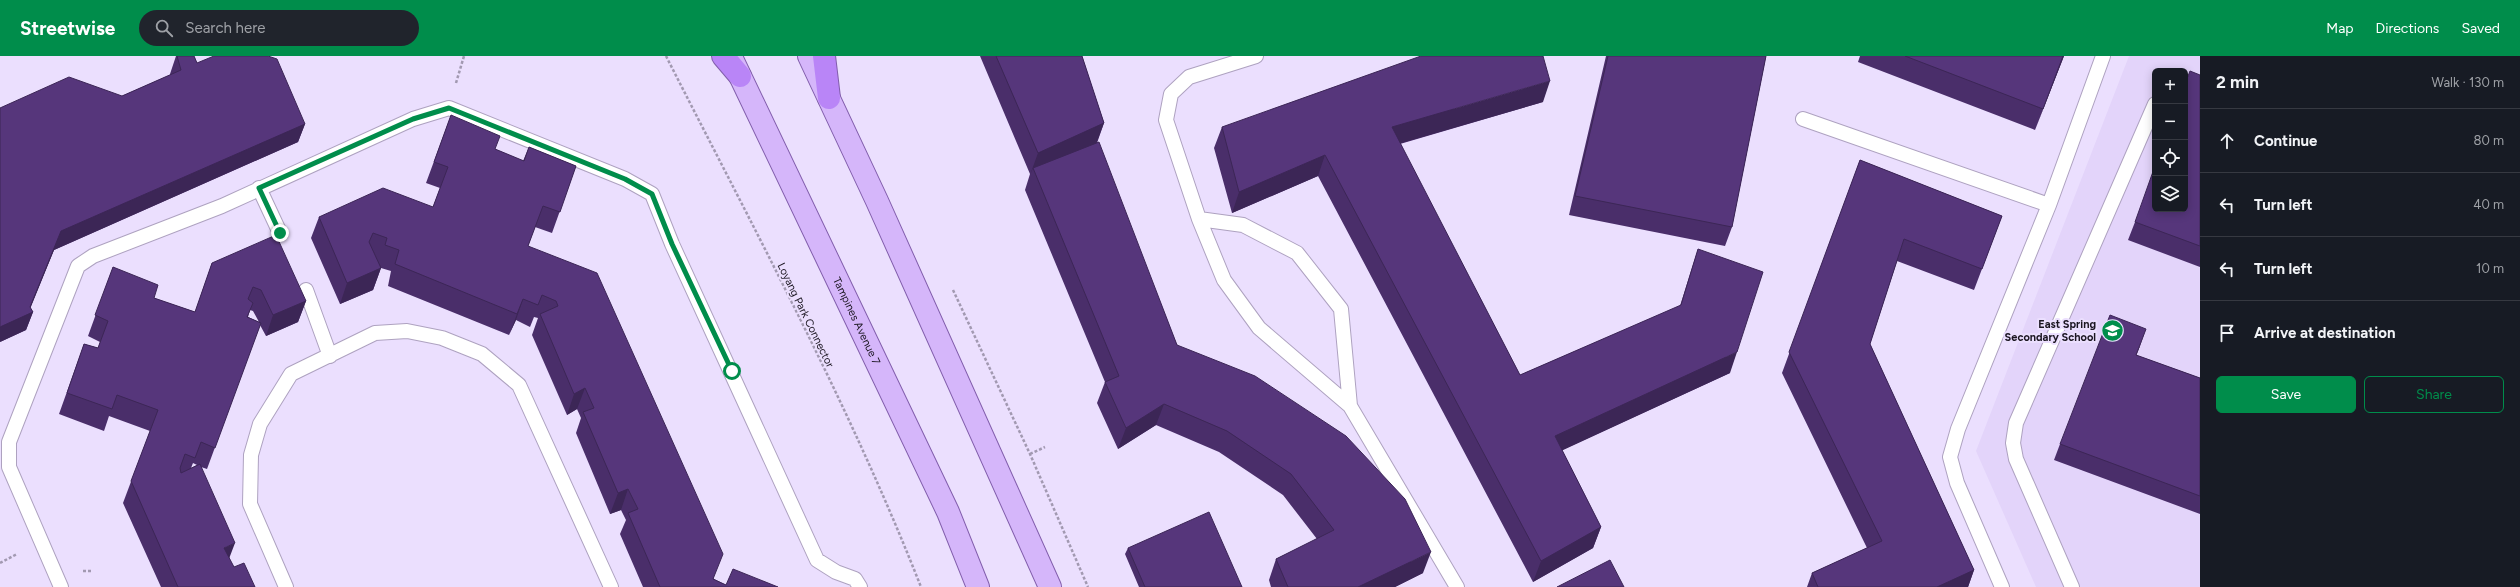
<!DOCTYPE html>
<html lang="en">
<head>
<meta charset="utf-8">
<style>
	body { margin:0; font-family:Figtree,sans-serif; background:#20242c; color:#f1f3f6 }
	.controls { position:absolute; right:12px; top:12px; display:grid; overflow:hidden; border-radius:6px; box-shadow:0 2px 10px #0003 }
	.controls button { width:36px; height:36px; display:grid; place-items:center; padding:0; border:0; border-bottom:1px solid #363941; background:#171b24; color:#f1f3f6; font:20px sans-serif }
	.stop { position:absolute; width:12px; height:12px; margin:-9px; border:3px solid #008d4b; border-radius:50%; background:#fff }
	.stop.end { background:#008d4b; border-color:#fff; box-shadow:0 1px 4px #0008 }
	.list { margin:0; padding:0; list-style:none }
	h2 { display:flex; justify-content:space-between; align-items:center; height:52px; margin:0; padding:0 16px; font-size:17px }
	h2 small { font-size:13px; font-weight:400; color:#9ea1a6 }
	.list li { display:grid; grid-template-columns:26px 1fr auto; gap:12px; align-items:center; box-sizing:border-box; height:64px; padding:0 16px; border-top:1px solid #363941 }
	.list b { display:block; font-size:15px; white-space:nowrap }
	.list em { font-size:13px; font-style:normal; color:#9ea1a6 }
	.actions { display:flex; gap:8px; padding:12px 16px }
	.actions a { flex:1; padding:9px 0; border:1px solid #008d4b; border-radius:6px; text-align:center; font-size:14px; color:#008d4b }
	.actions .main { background:#008d4b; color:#fff }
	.icon { flex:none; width:22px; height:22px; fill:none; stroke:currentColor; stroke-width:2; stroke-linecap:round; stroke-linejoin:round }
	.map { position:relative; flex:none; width:2200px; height:531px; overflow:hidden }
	header { display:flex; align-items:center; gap:24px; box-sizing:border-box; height:56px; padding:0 20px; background:#008d4b; color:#fff }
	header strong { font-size:19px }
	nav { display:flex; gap:22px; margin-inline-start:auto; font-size:14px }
	.search { width:280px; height:36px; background:#20242c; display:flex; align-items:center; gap:10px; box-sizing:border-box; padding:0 14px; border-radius:22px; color:#9ea1a6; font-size:15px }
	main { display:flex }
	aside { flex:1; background:#171b24 }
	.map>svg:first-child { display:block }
</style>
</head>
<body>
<header>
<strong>Streetwise</strong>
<div class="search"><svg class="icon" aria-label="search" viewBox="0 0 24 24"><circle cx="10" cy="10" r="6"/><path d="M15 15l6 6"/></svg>Search here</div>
<nav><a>Map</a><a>Directions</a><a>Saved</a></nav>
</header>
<main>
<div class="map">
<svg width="2200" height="531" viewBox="0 0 2200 531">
	<rect width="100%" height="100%" fill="#ebdffe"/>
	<path fill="#e3d4fa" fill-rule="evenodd" d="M2129,0h71v531h-164l-60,-136zM2155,15h30v138h-30z"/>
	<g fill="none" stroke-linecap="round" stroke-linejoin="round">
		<defs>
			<path id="service" d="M1256,0l-67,21 -18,17 -5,26 33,99 25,61 35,48 91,78 107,181
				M1803,63l246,86
				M259,132l21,45
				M1199,163l44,6 54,28 44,56 9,97
				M306,234l24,66
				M61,531l-52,-120v-25l69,-176 15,-10 129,-50 191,-87 36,-11 176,71 27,15 20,50 145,316 19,12 19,7 5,8
				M286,531l-36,-83 1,-49 9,-31 31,-50 84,-41 32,-2 35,7 40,16 37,31 92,202
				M2002,531l-45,-104 -7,-26 8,-28 91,-224 54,-149
				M2072,531l-56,-128 -3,-16 3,-20 139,-319"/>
			<g id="primary">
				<path d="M809,0l68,145 173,386"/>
				<path id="s1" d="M732,3l216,453 30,75"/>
			</g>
			<path id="motorway" d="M723,0l17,20
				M824,0l5,42"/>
		</defs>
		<use href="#service" stroke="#aea2c0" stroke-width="16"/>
		<use href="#primary" stroke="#825eac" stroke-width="24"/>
		<use href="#motorway" stroke="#825eac" stroke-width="24"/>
		<path stroke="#a299b1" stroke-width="2.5" stroke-dasharray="3 2" stroke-linecap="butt" d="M666,0c89,175 183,348 255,531
			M456,27l8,-27
			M953,234l77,164 58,133
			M1030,398l15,-7
			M0,507l17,-9
			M83,515h8"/>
		<use href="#service" stroke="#fff" stroke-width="14"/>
		<use href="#primary" stroke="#d5b6fa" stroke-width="22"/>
		<use href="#motorway" stroke="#b985f7" stroke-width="22"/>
	</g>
	<path fill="#4a2e6a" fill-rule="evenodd" d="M176,0h18l3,7 108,61 -7,18 -244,108 -24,58 3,4 -7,18 -26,12 122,-246 48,-21v-1z
		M980,0h102l22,67 -7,20 80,202 246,228 -28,14h-124l-2,-7 7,-21 41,-20 -34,-44 -64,-43 -63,-27 -38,24 -21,-46 8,-21 -80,-192 5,-16z
		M1606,0h160l-34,171 -7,19 -156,-31z
		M1860,0h204l-29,74 -177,-68z
		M2200,19v192l-72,-27 7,-18z
		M1543,46l-143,42 120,231 160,-69 11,-35 7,-22 32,124 -168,77 39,77 -8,21 -60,34 -215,-406 -86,37 -18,-65 8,-21z
		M451,59l44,34 28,12 6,-14 47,19 -24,67 -17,-6 -7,19 186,333 12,6 52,2h-135l-23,-53 6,-14 -5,-10 -11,4 -34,-81 5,-15 -4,-9 -10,6 -35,-80 6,-17 -4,-1 -4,10 -14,-7 -7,15 -121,-49 3,-15 -10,-3 -8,22 -33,14 -29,-66 8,-21 114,-10 7,-19 -14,-5z
		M1860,104l142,56 -28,74 -77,-29 -27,83 104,226 -6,17h-161l5,-14 55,-25 -85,-175z
		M212,207l94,38 -8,21 -32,14 -6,-11 -53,144 -6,-2 28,92 5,8 21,20h-94l-38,-84 27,-72 -41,-15 -5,15 -45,-17 25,-70 14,4 2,-6 -12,-6 25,-69 41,31 41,14zM250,254l3,1 6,11 -11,-5zM193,407l4,2 -6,3z
		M2140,290l-4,9 64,23v136l-146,-54 6,-16z
		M1128,492l114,39h-103l-14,-33z"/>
	<path fill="#3c2656" d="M2063,0h1l-29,74 8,-21z
		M1550,25l-7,21 -159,46 8,-21z
		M1104,67l-8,21 -63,24 -3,7 8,-22z
		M305,68l-7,18 -244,108 -26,64 5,-2 -7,18 -26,12v-15l61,-96z
		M1325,99l-7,21 -86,37 7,-21z
		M381,212l-8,22 -33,14 7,-21z
		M523,243l-7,21 -7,15 8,-21z
		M306,245l-8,21 -32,14 7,-21z
		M2146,273l-6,17 -10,25 6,-16z
		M1737,296l-7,21 -182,84 7,-21z
		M585,332l-8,21 -10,6 7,-21z
		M1164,348l-8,21 -38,24 8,-21z
		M628,433l-7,21 -11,4 8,-21z
		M1601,471l-8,21 -60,34 8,-21z
		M235,487l-8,21 -3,-16z
		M1431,496l-8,21 -28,14h-37z
		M1974,514l-6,17h-31z"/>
	<path fill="#56367b" stroke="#3c2656" d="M177,0h17l3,7 17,-7h54l9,3 28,65 -244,107 -31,76 3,5 -33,15v-219l69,-31 53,19 59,-26z
		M996,0h86l22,67 -66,30z
		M1421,0h122l7,25 -158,46 128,248 161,-70 17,-56 65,23 -26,80 -182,84 46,91 -60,34 -216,-406 -86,37 -17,-65z
		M1608,0h158l-34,171 -157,-31z
		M1905,0h158l-20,53z
		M2190,15l10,4v171l-65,-24 20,-56v43h30v-125z
		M451,59l49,21 -5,13 29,12 5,-14 47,19 -16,46 -17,-6 -15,40 69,27 126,281 -10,25 13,6 7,-16 45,18h-118l-32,-74 10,-4 -10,-20 -10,4 -35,-81 11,-4 -9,-20 -11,6 -34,-80 18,-8 -2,-5 -14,-6 -4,10 -15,-6 -6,15 -122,-50 4,-14 -14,-5 2,-7 -14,-5 -4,9 12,26 -34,15 -28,-66 64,-29 50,19 15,-40 -14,-5z
		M1099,86l78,203 78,31 91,60 59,63 26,53 -73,35h-70l-12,-28 58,-29 -43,-56 -64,-43 -63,-27 -38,24 -21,-46 14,-6 -86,-208z
		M1860,104l142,56 -20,53 -78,-30 -34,105 104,226 -37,17h-119l-6,-14 70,-32 -93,-189z
		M276,179l30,66 -33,14 -12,-25 -8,-3 -5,12 5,4 -6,14 14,6 -46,125 -14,-6 -6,16 -10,-4 -5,14 1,5 19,-9 35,79 -11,5 10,19 10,-4 11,24h-77l-47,-106 27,-71 -41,-15 -5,14 -45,-16 17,-49 14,4 10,-27 -13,-6 18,-48 45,18 -4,13 41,14 17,-49z
		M2110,259l36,14 -10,26 64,23v118l-140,-52z
		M1209,456l33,75h-97l-17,-39z
		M1610,504l14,27h-67z"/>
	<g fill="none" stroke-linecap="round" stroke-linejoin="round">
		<path stroke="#008d4b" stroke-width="5" d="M280,177l-21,-45 154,-69 36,-11 176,71 27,15 20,50 60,127"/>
	</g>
	<defs>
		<symbol id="school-disc" viewBox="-11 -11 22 22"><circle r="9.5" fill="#008d4b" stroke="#ebdffe"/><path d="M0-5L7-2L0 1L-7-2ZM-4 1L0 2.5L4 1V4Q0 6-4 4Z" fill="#fff"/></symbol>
	</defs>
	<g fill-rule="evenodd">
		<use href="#school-disc" x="2100" y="262" width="25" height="25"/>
	</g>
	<g text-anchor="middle" stroke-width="4" stroke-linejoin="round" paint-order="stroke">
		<g font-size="11" fill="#1b1621" stroke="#ebdffe">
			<text transform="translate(806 259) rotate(64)" y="4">Loyang Park Connector</text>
			<text dy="4" stroke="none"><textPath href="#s1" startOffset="290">Tampines Avenue 7</textPath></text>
		</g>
		<g font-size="11" font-weight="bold" fill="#1b1621" stroke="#ebdffe" text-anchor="end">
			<text x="2096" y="272">East Spring<tspan x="2096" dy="13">Secondary School</tspan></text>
		</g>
	</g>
</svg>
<div class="controls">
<button>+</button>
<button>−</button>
<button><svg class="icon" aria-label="locate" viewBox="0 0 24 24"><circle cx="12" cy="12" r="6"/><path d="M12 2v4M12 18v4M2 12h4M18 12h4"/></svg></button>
<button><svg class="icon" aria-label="layers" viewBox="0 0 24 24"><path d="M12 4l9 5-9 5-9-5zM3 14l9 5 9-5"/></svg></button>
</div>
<div class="stop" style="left:732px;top:315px"></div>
<div class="stop end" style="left:280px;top:177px"></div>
</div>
<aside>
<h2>2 min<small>Walk · 130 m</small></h2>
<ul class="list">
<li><svg class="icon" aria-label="ahead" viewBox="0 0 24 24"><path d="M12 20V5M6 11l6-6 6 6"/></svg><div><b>Continue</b></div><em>80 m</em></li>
<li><svg class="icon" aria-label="left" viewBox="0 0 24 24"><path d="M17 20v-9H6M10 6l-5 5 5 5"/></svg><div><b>Turn left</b></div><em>40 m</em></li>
<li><svg class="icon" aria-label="left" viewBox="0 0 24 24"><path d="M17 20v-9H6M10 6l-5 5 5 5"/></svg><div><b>Turn left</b></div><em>10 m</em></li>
<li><svg class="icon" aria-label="arrive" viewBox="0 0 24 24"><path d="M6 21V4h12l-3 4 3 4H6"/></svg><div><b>Arrive at destination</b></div></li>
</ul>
<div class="actions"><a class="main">Save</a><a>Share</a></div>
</aside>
</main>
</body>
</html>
